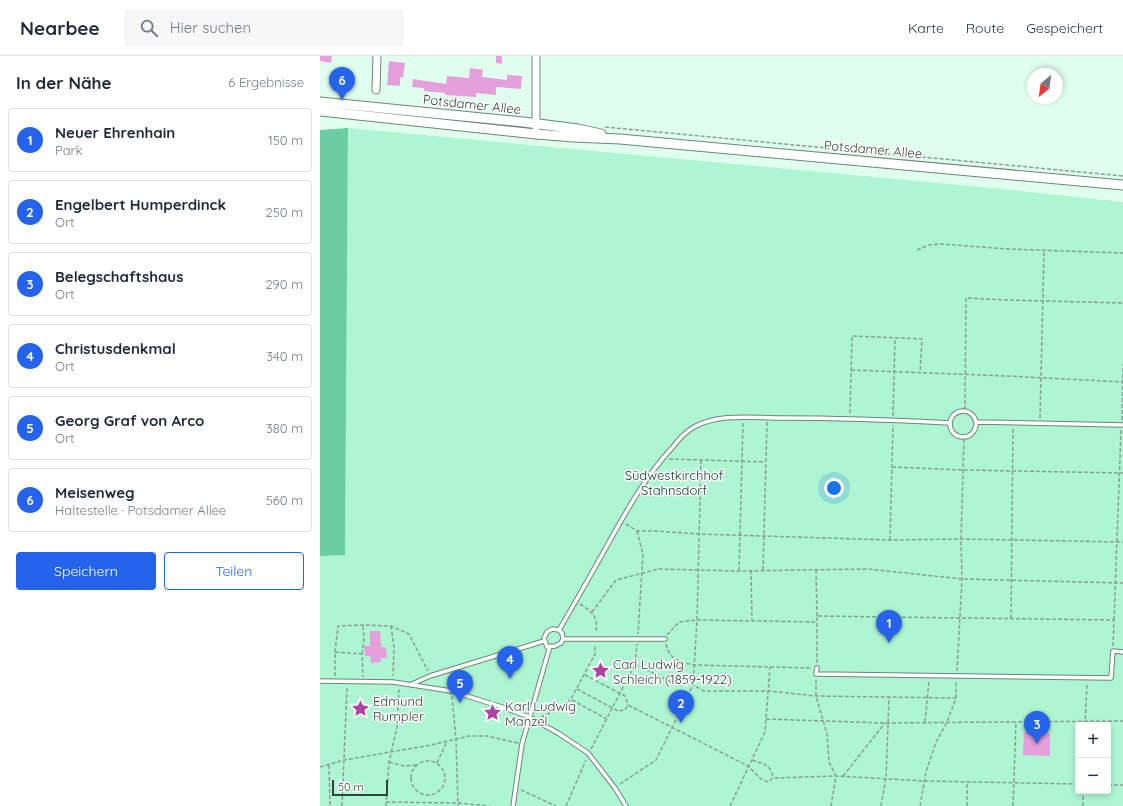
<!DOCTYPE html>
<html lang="de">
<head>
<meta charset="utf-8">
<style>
	body { margin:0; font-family:Quicksand,sans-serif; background:#f6f6f7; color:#1f2937 }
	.controls { position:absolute; right:12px; bottom:12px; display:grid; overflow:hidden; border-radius:4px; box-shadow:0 2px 6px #0003 }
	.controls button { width:36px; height:36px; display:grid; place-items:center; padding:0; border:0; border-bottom:1px solid #e0e1e3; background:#fff; color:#1f2937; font:20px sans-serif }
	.compass { position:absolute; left:707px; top:12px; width:36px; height:36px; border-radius:50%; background:#fff; box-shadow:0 2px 6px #0003; rotate:209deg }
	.scale { position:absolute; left:12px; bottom:10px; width:56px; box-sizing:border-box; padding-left:4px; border:2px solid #34403a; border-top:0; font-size:11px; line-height:14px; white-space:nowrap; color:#34403a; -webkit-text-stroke:3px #fff; paint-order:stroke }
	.you { position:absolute; left:514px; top:432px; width:14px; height:14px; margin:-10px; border:3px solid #fff; border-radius:50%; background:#1a73e8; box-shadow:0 0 0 6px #1a73e833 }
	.badge { display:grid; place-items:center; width:26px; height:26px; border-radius:50%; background:#2563eb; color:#fff; font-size:13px; font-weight:700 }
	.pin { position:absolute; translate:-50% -33px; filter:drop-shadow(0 1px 2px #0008) }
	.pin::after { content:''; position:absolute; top:21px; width:14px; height:12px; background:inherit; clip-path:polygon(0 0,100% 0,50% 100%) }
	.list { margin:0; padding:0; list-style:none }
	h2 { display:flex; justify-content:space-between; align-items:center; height:52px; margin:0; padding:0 16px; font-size:17px }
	h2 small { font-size:13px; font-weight:400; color:#747a83 }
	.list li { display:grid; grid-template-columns:26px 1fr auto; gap:12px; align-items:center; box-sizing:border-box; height:64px; margin:0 8px 8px; padding:0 8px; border:1px solid #e0e1e3; border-radius:4px }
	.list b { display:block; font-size:15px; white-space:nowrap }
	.list p { margin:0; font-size:13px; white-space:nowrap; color:#747a83 }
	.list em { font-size:13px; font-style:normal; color:#747a83 }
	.actions { display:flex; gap:8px; padding:12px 16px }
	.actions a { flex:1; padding:9px 0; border:1px solid #2563eb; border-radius:4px; text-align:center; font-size:14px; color:#2563eb }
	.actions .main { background:#2563eb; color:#fff }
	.icon { flex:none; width:22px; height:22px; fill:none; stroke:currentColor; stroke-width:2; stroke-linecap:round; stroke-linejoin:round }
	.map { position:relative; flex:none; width:803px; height:750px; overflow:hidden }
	header { display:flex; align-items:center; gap:24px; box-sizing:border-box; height:56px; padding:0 20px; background:#fff; border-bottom:1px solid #e0e1e3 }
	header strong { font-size:19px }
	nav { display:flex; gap:22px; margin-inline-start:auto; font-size:14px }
	.search { width:280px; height:36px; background:#f6f6f7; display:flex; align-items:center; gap:10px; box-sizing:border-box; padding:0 14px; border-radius:4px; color:#747a83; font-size:15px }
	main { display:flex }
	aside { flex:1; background:#fff }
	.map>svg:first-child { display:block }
</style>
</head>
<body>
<header>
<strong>Nearbee</strong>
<div class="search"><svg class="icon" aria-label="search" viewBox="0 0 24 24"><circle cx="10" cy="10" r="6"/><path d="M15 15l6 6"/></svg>Hier suchen</div>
<nav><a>Karte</a><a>Route</a><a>Gespeichert</a></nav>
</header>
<main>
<aside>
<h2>In der Nähe<small>6 Ergebnisse</small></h2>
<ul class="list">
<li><span class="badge">1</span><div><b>Neuer Ehrenhain</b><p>Park</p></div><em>150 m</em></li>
<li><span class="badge">2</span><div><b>Engelbert Humperdinck</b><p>Ort</p></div><em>250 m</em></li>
<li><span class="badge">3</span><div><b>Belegschaftshaus</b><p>Ort</p></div><em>290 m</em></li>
<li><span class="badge">4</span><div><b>Christusdenkmal</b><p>Ort</p></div><em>340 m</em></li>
<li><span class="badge">5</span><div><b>Georg Graf von Arco</b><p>Ort</p></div><em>380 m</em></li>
<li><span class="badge">6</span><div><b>Meisenweg</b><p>Haltestelle · Potsdamer Allee</p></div><em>560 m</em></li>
</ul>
<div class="actions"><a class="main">Speichern</a><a>Teilen</a></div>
</aside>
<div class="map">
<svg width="803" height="750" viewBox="0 0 803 750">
	<rect width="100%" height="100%" fill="#e0feed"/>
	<path fill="#aef6d2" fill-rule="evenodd" d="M28,72l655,61 120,13v604h-803v-250l25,-1zM758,669h30v66h-30z"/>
	<path fill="#6ccda0" d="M28,72l-3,427 -25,1v-426z"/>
	<path fill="#e59fdb" d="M0,0h12l-1,7 -11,-2z
		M176,0h6v8l-6,-1z
		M69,5l16,2 -2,15 -3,-1v9l-13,-1z
		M150,12l13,2 -1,7 25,3v-5l15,1 -1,13 -25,-2v8l-20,-2v4l-31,-2v-2l-21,-2v-3l-12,-1 1,-8 33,5 1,-8 22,2z
		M50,575h10l1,16h5l1,11h-6v4l-10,1 -1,-7h-5l-1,-10h6z
		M704,676l26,1v23l-27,-1z"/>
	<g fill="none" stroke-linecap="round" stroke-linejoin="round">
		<defs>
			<path id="service" d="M630 368a13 13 0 1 1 26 0a13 13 0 1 1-26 0Z
				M657,366l146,3
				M232,573l7,1 3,3 1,6 -2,4 -6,3 -8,1 -3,-9 3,-6z
				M239,574c13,-22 26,-45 39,-68 22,-39 43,-81 74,-114 6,-8 13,-16 22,-21 25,-14 59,-9 86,-9 57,0 113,2 170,5
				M243,583h102
				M497,612l-1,6 295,4 2,-27 10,1
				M0,625l73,1 58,9 54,17 24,9 29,16 30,20 27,35 11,18
				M92,628l18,-8 114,-35
				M193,750l9,-62 28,-98"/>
			<path id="minor" d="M216,0v72
				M56,34l1,-34"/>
			<path id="tertiary" d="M0,46l203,20 55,7 23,5
				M0,55l216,23 37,3 47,2 503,46"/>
		</defs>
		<use href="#service" stroke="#6b8678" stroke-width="5.5"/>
		<use href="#minor" stroke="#6b8678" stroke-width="9"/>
		<use href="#tertiary" stroke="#6b8678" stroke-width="11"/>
		<path stroke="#8a9f93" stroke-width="1.5" stroke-dasharray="4 2" stroke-linecap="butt" d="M285,71l518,49
			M597,194l12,-5 12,-1 67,5 115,4
			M531,314l156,6 116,6
			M645,354l1,-112 41,2 116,3
			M530,357l2,-77 70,3 -2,34
			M573,360l2,-78
			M720,362l4,-168
			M802,364l1,-56
			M349,403l96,3
			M572,411l71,3 160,3
			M306,468l11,7h19l43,3 191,6 71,-1 162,3
			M317,475l6,23 -5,80
			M570,484l3,-115
			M431,514l1,50
			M443,514l4,-148
			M496,514l1,46
			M419,515l4,-148
			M260,548c14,9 18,13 16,29
			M272,556l24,-32 43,-11 80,2 129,-2 94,10 161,4
			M691,563l2,-192
			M794,564l7,-190
			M71,570l3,21 -1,29
			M347,579l12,-13 18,-2 120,2
			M346,588c3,16 15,18 28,21l118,3
			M15,596l3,-26 25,-1 28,1 18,8 19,37
			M42,598l2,-15 -1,-13
			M497,607v-47l297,4 -1,26
			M315,608l36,18 22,3 11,6h65l47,5 139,2
			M637,615l5,-92 -1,-40 3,-102
			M265,619l40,21 3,9
			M15,620v-24l27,2 1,23
			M496,624v16l11,38 2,28 7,14 -5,30
			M257,633l41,22 7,-1 3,-5 120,61 13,13 7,3 5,-4 63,-2 88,5 154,3
			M132,640l4,43 2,67
			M252,644l35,19
			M221,661l20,-9 10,-9 24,-45v-9
			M446,663l119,4 238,-2
			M605,666l4,-41
			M765,669l2,-41
			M271,693l44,-85 2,-20
			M432,704c11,4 19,4 21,18
			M91 722a17 17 0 1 1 34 0a17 17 0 1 1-34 0Z
			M69,706l15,4 13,-1
			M117,707l10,-22
			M9,709l1,41
			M0,711l24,-7 87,-15 38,-9h18l31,7
			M523,720l42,-53
			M300,728l36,-24 37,-75 4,-65 4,-160
			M788,729h15
			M201,734l35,16
			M66,746l73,1 30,3
			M22,750l5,-119
			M66,750l3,-44 8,-35 2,-39
			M246,750l20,-46
			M410,750l35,-74 5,-65
			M561,750l5,-28 3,-81
			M600,750l6,-34 10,-30 11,-20 9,-24v-17
			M647,750v-24
			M693,750l3,-84
			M763,750v-15"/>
		<use href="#service" stroke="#fff" stroke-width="3.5"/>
		<use href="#minor" stroke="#fff" stroke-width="7"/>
		<use href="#tertiary" stroke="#fff" stroke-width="9"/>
	</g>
	<defs>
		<symbol id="sight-bare" viewBox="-9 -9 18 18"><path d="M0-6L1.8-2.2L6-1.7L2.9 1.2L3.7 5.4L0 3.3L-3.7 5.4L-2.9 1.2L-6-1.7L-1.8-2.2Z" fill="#ae43a3" stroke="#fff" stroke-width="2.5" paint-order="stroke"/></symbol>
	</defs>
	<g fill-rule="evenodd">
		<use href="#sight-bare" x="268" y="602" width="25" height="25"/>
		<use href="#sight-bare" x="28" y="640" width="25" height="25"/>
		<use href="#sight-bare" x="160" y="644" width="25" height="25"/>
	</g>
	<g text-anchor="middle" stroke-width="3" stroke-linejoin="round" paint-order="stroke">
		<g font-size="13" fill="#34403a" stroke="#fff">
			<text transform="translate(152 48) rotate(6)" y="5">Potsdamer Allee</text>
			<text transform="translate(553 93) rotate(5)" y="5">Potsdamer Allee</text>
		</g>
		<g font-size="13" fill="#0b3725" stroke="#fff">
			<text x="354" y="424">Südwestkirchhof<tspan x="354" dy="15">Stahnsdorf</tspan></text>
		</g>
		<g font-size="13" fill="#34403a" stroke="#fff" text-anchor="start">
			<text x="293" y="613">Carl Ludwig<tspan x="293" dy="15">Schleich (1859-1922)</tspan></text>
			<text x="53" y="650">Edmund<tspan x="53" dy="15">Rumpler</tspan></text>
			<text x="185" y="655">Karl Ludwig<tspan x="185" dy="15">Manzel</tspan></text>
		</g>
	</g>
</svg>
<div class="controls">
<button>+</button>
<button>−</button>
</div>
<svg class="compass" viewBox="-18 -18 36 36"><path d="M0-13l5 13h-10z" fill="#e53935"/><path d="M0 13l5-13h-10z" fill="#747a83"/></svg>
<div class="scale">50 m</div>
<div class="you"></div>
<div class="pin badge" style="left:569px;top:587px">1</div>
<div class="pin badge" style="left:361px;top:667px">2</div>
<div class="pin badge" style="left:717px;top:688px">3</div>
<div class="pin badge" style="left:190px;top:623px">4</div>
<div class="pin badge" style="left:140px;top:647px">5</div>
<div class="pin badge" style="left:22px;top:44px">6</div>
</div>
</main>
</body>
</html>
